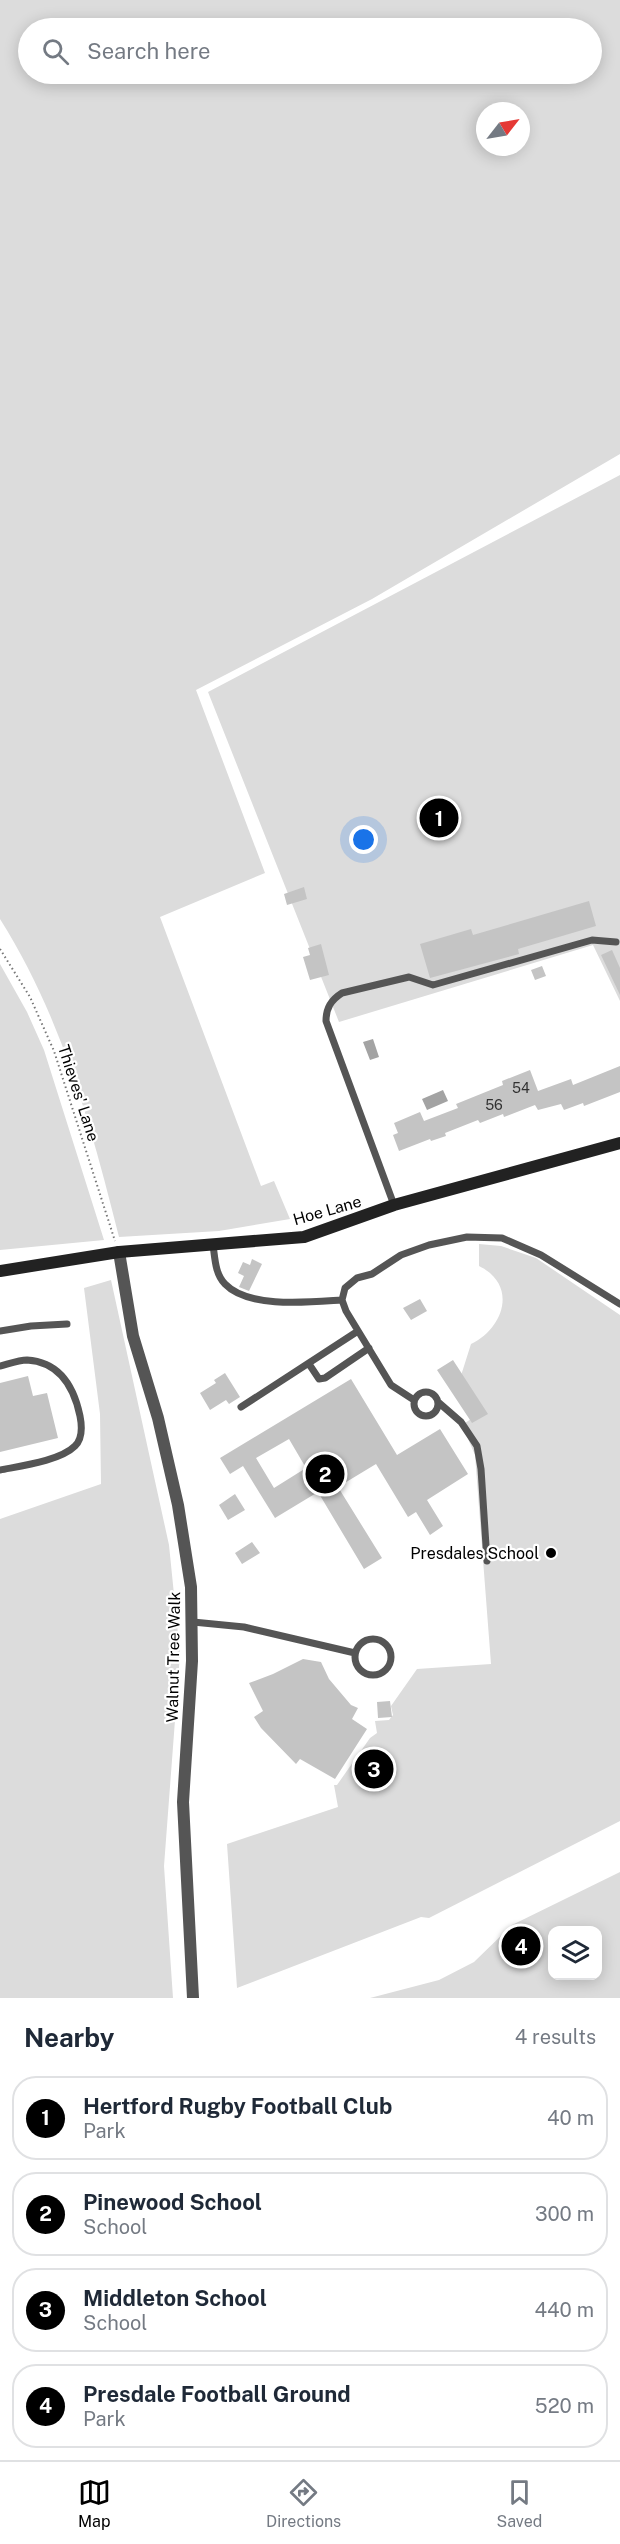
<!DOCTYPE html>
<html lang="en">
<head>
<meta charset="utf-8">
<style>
	body { margin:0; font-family:"Public Sans",sans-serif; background:#f2f2f3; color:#1f2937 }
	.controls { position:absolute; right:18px; bottom:18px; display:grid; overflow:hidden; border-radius:12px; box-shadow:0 3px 15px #0003 }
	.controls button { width:54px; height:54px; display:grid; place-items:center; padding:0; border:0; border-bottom:2px solid #e0e1e3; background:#fff; color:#1f2937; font:30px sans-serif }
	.compass { position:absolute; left:476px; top:102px; width:54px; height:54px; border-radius:50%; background:#fff; box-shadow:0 3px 15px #0003; rotate:59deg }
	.you { position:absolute; left:364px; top:840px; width:21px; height:21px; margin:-15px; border:4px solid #fff; border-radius:50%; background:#1a73e8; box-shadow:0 0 0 9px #1a73e833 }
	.badge { display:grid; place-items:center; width:39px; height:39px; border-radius:50%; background:#000; color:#fff; font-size:20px; font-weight:700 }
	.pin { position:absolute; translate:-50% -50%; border:3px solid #fff; box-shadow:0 2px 6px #0006 }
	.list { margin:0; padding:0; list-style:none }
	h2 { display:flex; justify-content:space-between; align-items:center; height:78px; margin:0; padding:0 24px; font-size:26px }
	h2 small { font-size:20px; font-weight:400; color:#747a83 }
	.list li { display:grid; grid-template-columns:39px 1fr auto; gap:18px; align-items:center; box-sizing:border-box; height:84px; margin:0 12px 12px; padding:0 12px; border:2px solid #e0e1e3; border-radius:24px }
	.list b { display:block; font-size:22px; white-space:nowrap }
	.list p { margin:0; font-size:20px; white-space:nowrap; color:#747a83 }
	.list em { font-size:20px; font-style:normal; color:#747a83 }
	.icon { flex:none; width:33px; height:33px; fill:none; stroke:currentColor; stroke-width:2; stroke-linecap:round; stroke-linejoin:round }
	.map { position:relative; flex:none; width:620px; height:1998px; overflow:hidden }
	.search { position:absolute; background:#fff; box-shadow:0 3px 15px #0003; left:18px; right:18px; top:18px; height:66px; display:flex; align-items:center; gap:15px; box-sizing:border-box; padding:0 21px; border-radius:33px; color:#747a83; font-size:22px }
	.sheet { height:462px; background:#fff }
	nav { display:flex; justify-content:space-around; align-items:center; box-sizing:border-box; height:84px; border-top:2px solid #e0e1e3; background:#fff; font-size:16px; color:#747a83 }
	nav a { display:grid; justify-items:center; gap:3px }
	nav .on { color:#000 }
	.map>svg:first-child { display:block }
</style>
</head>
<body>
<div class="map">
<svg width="620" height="1998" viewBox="0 0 620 1998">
	<rect width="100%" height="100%" fill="#fff"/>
	<path fill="#dcdcdc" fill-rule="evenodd" d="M0,0h620v454l-248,145 -176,91 69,183 -105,44 101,269 13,-5 16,38 -71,12 -100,6c-28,-111 -57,-220 -119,-318zM28,28h564v46h-564zM485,111h36v36h-36z
		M620,475v526l-27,-56 -254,77 -131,-330z
		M0,964l27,48 17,38 60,190 -104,10z
		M479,1244l22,2 35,12 84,57v506l-191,97 -8,-1 -184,71 -10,-144 111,-37 -4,-22h3l33,-47 7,-5 -2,-12 14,-1 4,-5 -2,-9 26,-37 74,-5 -16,-209 -13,-30 15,-10 -19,-30 13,-41c33,-16 47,-59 8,-78z
		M111,1280l58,265 11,109 -16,212 9,132h-173v-479l101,-35 -1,-70 -16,-126z
		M620,1872v126h-250l69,-18 35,-18 38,-37zM552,1930h46v46h-46z"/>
	<path fill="#a3a3a3" d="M373,1039l6,18 -9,3 -7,-18z
		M443,1090l5,11 -21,9 -5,-11z"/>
	<path fill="#c4c4c4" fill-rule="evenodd" d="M304,887l3,12 -20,6 -3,-11z
		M589,901l7,25 -78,23 1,5 -89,24 -10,-34 51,-15 2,6z
		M321,944l8,31 -19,5 -7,-23 7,-2 -2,-7z
		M612,950l8,18v27l-19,-40z
		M542,966l4,10 -11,4 -4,-10z
		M620,1066v26l-36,14 -1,-3 -19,7 -3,-6 -23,6 -3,-5 -31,12 -1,-3 -23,9 -2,-3 -33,13 1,3 -15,5 -1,-2 -31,12 -6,-16 5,-2 -4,-10 26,-11 4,9 34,-13 -2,-4 47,-19 -1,-4 28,-11 8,21 33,-12 2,6z
		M252,1259l10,5 -13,27 -10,-4 5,-11 -6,-3 5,-11 7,3z
		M420,1299l7,12 -16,9 -8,-12z
		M453,1360l35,54 -16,9 -35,-53z
		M225,1373l15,24 -11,7 -3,-4 -16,10 -10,-17 16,-10 -2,-3z
		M28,1376l5,20 14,-3 11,45 -58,14v-69z
		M351,1379l46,76 43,-26 28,45 -41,26 16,26 -13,9 -14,-23 -8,5 -32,-53 -38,23 44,71 -18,11 -46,-77 -43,26 -32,-52 -13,8 -10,-16zM289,1439l17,29 -32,20 -18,-30z
		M235,1494l10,16 -17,10 -9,-15z
		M252,1542l8,11 -18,11 -7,-11z
		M303,1659l18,3 8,17 22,26 7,3 -6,11 15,10 -32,50 -35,-20 -4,5 -35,-36 -7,-11 9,-6 -14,-28 24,-9z
		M390,1701l2,16 -14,1 -1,-16z"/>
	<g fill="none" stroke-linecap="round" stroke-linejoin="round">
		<path stroke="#777" stroke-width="2" stroke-dasharray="1.5 3" stroke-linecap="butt" d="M0,949l30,48 24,54 61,190"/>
		<path stroke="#555" stroke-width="7" d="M394,1205l-68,-184c0,-13 5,-21 16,-28l67,-16 24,8 159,-45 24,2
			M213,1245c2,13 2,29 12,39 24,25 86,18 117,16
			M0,1331l31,-5 36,-2
			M309,1364l10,15 6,-1 44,-30
			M0,1366c8,-2 19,-6 27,-6 33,2 47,27 53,56 2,10 3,22 -5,30 -15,15 -55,20 -75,24
			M414 1404a12 12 0 1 1 24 0a12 12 0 1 1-24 0Z
			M414,1400l-23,-15 -45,-74 -4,-11 3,-12 12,-10 15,-4 29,-19 28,-10 38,-8 35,1 39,17 79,49
			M438,1402l23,20 16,24 4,23 6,92
			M241,1407l117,-76
			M193,1622l51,5 111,26
			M355 1657a18 18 0 1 1 36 0a18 18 0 1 1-36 0Z"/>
		<path stroke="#555" stroke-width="12" d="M119,1252l14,84 25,82 20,87 13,82 1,74 -9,141 10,196"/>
		<path stroke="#222" stroke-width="12" d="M0,1271l119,-19 185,-15 90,-32 226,-62"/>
	</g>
	<circle fill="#000" stroke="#fff" stroke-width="2" cx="551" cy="1553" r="6"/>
	<g text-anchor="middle" stroke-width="4.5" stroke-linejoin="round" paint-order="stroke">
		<g font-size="14" fill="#313131">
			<text x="521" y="1093">54</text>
			<text x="494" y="1110">56</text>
		</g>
		<g font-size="16" fill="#000" stroke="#fff">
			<text transform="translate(79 1093) rotate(72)" y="6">Thieves' Lane</text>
			<text transform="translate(327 1210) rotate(-16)" y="6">Hoe Lane</text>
			<text transform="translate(173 1657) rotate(-89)" y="6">Walnut Tree Walk</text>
		</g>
		<g font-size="16" fill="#000" stroke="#fff" text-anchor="end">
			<text x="539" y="1559">Presdales School</text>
		</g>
	</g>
</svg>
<div class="controls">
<button><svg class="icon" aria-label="layers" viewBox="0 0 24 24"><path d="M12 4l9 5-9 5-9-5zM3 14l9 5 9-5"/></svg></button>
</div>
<svg class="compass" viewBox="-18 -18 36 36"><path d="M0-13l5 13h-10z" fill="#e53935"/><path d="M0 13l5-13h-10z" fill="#747a83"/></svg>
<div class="you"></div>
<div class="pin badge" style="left:439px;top:818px">1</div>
<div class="pin badge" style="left:325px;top:1474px">2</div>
<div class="pin badge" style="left:374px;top:1769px">3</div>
<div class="pin badge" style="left:521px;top:1946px">4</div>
<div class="search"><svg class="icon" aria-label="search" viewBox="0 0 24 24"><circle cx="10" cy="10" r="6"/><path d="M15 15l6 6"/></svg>Search here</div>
</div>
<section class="sheet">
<h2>Nearby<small>4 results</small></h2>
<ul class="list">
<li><span class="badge">1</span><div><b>Hertford Rugby Football Club</b><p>Park</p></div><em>40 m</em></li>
<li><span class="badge">2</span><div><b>Pinewood School</b><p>School</p></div><em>300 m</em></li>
<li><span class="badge">3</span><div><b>Middleton School</b><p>School</p></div><em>440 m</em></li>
<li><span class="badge">4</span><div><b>Presdale Football Ground</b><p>Park</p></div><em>520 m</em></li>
</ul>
</section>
<nav>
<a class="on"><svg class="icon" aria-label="map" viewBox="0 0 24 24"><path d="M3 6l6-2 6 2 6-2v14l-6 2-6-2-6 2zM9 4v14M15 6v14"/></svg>Map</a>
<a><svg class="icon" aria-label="directions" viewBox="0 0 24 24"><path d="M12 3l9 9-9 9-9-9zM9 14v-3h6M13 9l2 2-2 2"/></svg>Directions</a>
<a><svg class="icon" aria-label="saved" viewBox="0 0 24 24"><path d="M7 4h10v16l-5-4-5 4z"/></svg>Saved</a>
</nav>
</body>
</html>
